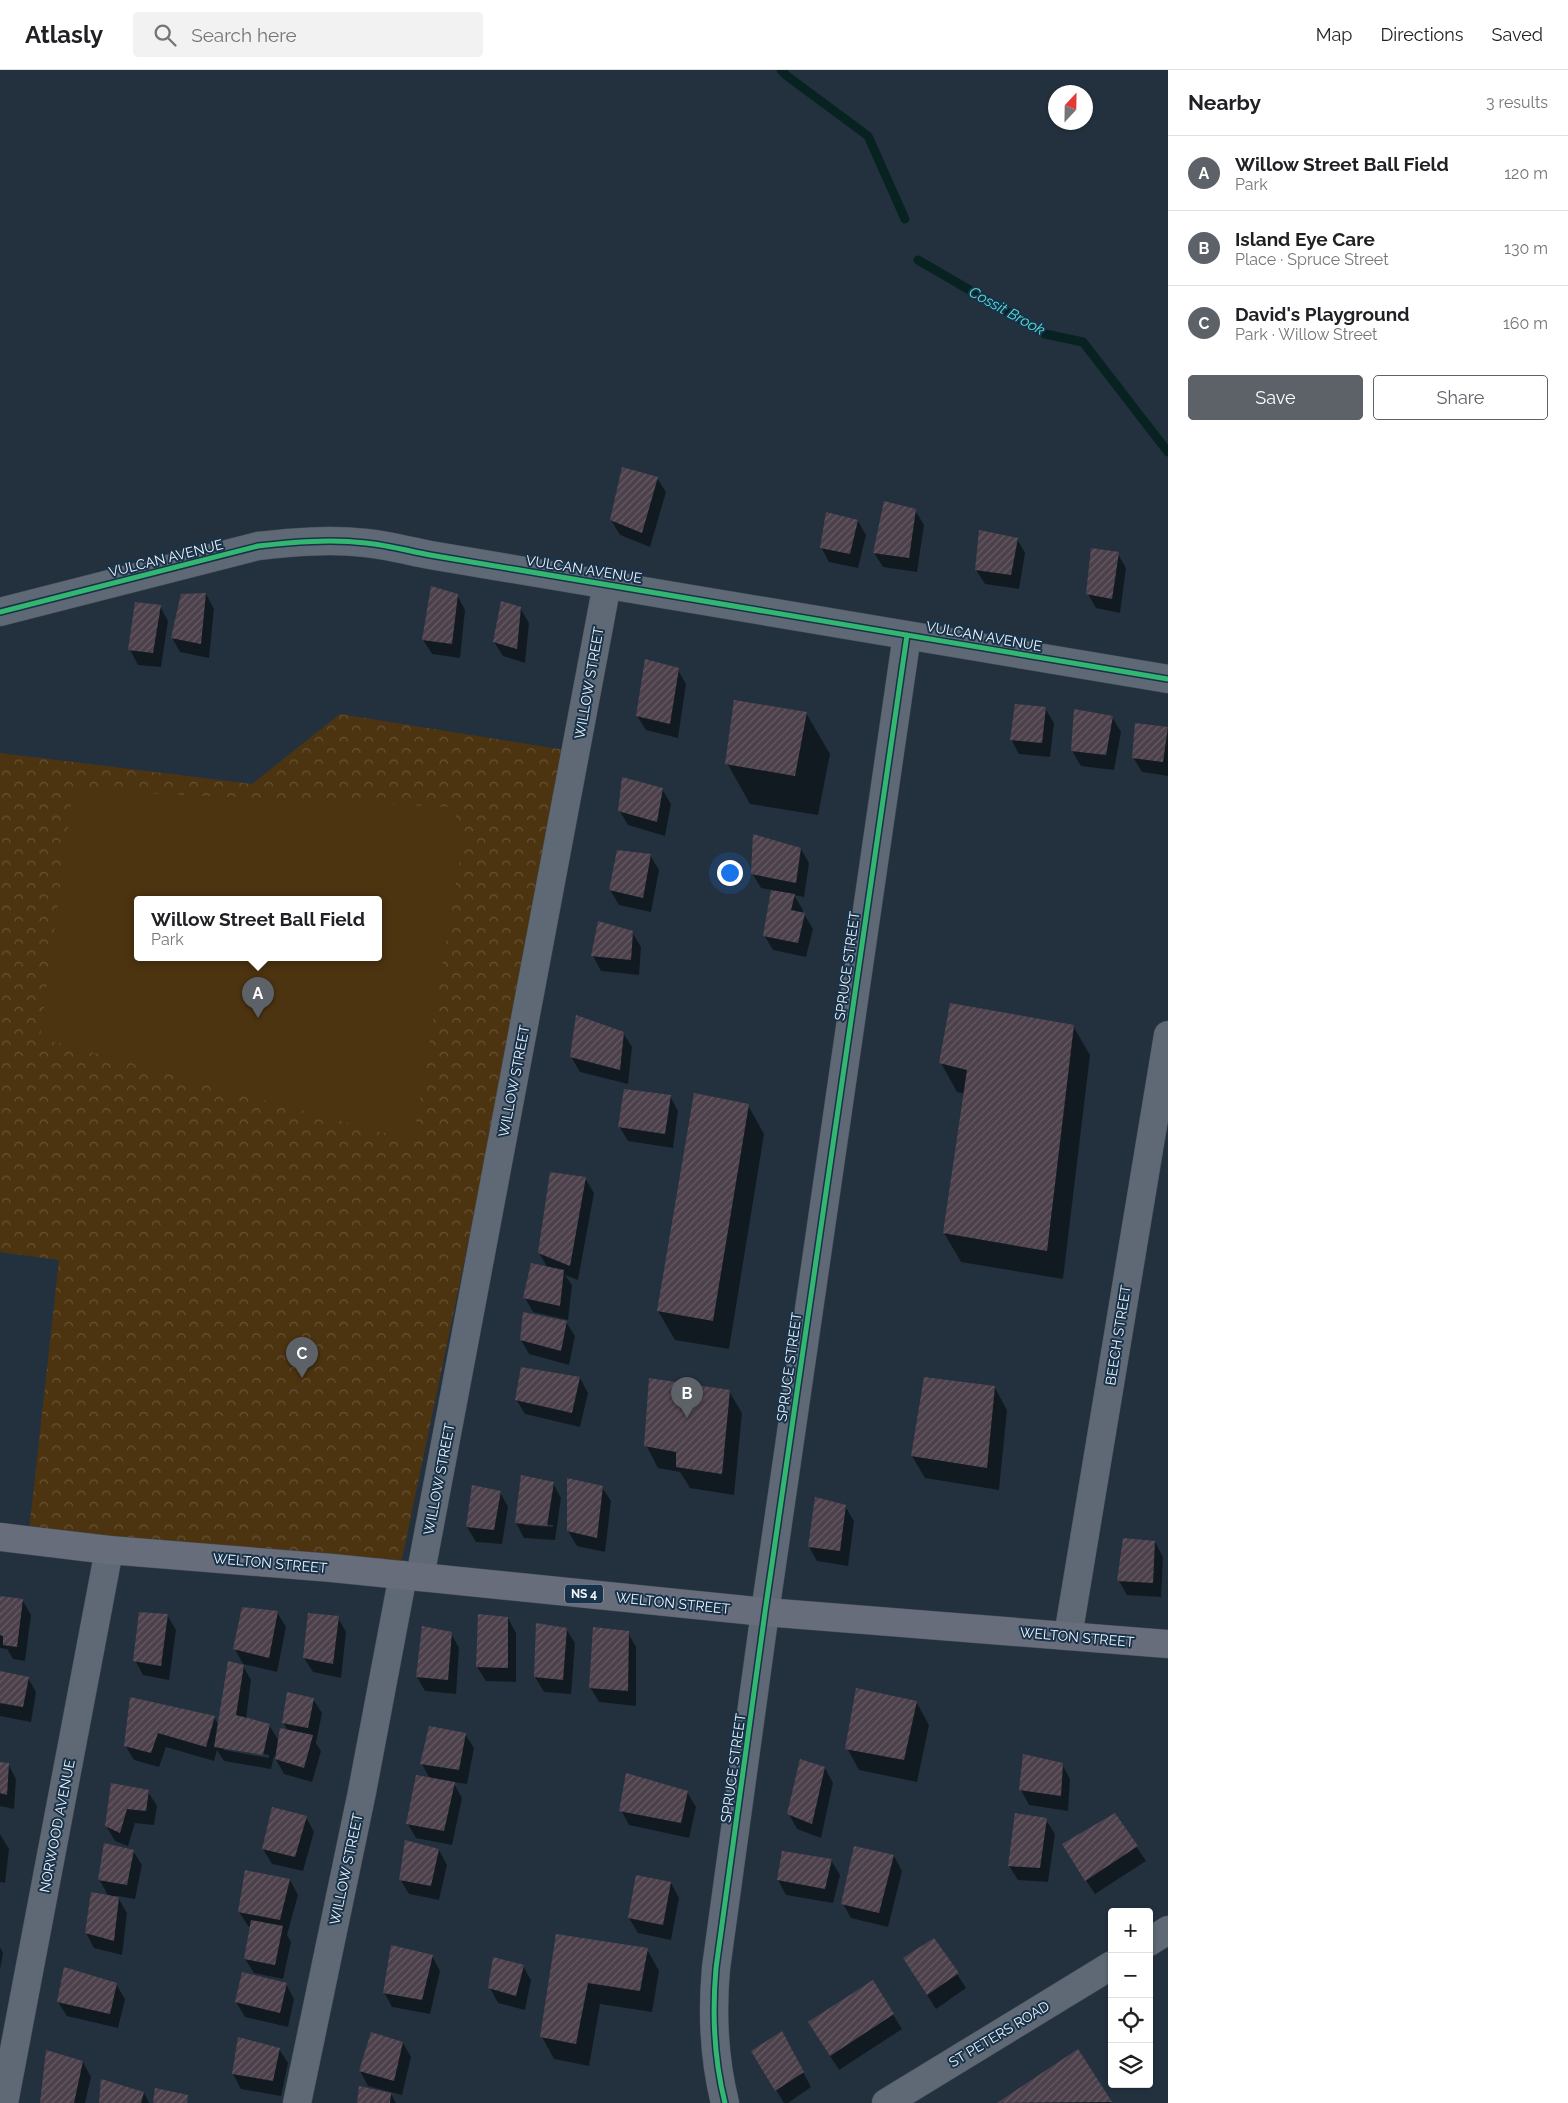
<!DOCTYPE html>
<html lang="en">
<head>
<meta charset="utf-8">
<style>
	body { margin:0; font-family:Raleway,sans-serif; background:#f2f2f2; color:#202124 }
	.controls { position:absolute; right:15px; bottom:15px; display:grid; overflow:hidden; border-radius:5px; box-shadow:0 1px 4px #0004 }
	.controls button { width:45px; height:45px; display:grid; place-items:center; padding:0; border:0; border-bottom:1px solid #e0e0e0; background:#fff; color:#202124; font:25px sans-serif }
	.compass { position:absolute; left:1048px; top:15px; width:45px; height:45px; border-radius:50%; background:#fff; box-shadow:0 1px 4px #0004; rotate:22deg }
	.you { position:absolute; left:729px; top:802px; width:18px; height:18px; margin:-12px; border:4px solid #fff; border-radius:50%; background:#1a73e8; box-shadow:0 0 0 8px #1a73e833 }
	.badge { display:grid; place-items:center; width:32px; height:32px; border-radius:50%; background:#5d6268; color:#fff; font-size:16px; font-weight:700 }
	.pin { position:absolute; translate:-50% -41px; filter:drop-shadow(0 1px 2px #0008) }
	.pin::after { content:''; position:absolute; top:26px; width:18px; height:15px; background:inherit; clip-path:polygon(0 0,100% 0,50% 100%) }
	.popup { position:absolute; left:134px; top:826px; width:248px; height:65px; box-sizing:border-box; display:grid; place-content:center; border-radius:5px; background:#fff; filter:drop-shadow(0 1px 4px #0005); font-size:16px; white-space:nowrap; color:#757577 }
	.popup b { font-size:19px; color:#202124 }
	.popup::after { content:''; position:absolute; left:50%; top:100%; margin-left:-10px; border:10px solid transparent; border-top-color:#fff }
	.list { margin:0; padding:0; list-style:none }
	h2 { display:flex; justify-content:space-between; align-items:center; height:65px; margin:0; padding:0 20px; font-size:21px }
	h2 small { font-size:16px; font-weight:400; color:#757577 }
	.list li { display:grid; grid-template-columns:32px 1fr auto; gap:15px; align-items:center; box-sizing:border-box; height:75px; padding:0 20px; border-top:1px solid #e0e0e0 }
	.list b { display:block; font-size:19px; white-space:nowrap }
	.list p { margin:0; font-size:16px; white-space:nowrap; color:#757577 }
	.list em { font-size:16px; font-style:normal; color:#757577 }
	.actions { display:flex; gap:10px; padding:15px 20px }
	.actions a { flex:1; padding:11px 0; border:1px solid #5d6268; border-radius:5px; text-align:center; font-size:18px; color:#5d6268 }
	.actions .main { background:#5d6268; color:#fff }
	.icon { flex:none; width:28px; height:28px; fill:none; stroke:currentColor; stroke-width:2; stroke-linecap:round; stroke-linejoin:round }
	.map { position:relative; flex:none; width:1168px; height:2033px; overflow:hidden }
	header { display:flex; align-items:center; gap:30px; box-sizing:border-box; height:70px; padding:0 25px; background:#fff; border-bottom:1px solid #e0e0e0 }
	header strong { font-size:24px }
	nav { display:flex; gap:28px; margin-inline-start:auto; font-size:18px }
	.search { width:350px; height:45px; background:#f2f2f2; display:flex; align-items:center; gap:12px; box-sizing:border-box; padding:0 18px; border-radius:5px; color:#757577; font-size:19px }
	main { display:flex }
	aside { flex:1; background:#fff }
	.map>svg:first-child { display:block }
</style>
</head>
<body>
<header>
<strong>Atlasly</strong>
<div class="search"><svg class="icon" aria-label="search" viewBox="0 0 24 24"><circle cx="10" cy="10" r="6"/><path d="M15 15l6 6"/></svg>Search here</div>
<nav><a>Map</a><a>Directions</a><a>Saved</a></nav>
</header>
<main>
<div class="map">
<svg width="1168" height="2033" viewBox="0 0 1168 2033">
	<defs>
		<pattern id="park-crowns" width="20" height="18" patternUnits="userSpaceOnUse" patternTransform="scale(1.25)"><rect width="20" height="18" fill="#4d3411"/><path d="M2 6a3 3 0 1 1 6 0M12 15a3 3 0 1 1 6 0" fill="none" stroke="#675235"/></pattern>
		<pattern id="building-hatch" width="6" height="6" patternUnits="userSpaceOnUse" patternTransform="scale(1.25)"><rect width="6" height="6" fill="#4c404b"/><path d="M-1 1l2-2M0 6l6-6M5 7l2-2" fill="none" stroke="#665c66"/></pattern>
	</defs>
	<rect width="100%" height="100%" fill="#23313f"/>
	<path fill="url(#park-crowns)" fill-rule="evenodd" d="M340,644l231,37 -173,827 -370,-38 31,-280 -59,-8v-499l252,31zM138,829h240v58h-240z"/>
	<path fill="#4d3411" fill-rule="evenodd" d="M73,720l376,17 16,21 -52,313 -373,-103zM138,829h240v58h-240z"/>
	<path fill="#0007" fill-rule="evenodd" d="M657,408l9,14 -16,55 -30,-12 -9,-15z
		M915,440l9,15 -7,47 -34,-5 -9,-14z
		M858,451l8,14 -8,33 -29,-6 -8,-15z
		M1017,469l8,14 -6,36 -34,-5 -9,-14z
		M1118,484l8,14 -6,45 -24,-5 -8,-14z
		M206,524l8,15 -5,49 -29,-6 -8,-14z
		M457,525l8,15 -5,48 -28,-4 -9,-14z
		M160,536l8,15 -7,46 -23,-2 -8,-15z
		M520,538l9,15 -4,40 -22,-7 -9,-14z
		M678,600l8,14 -8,54 -32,-8 -9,-14z
		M1045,638l9,15 -4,34 -31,-3 -8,-15z
		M806,643l24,41 -12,61 -68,-11 -23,-41z
		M1112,647l9,15 -7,38 -33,-4 -9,-15z
		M1136,655l32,4v47l-26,-4 -9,-15z
		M662,719l9,15 -6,32 -37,-11 -9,-15z
		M801,779l8,14 -5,34 -10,-2 9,15 -1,4h2l9,15 -7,28 -33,-7 -9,-15 8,-45 -11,-2 -9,-15z
		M650,785l9,15 -8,42 -32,-7 -9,-15z
		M632,862l9,15 -2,28 -38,-4 -8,-15z
		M1073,956l17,29 -27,224 -102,-17 -17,-29 21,-139 -8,-2 -16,-29z
		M623,963l9,14 -4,37 -48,-12 -9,-15z
		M670,1026l8,15 -5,37 -45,-7 -9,-15z
		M748,1035l16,29 -35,215 -54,-9 -17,-29z
		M585,1108l9,15 -16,87 -13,-5 7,10 -4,35 -35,-8 -8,-14 23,-30 -9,-15z
		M566,1252l9,14 -6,29 -40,-11 -8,-14z
		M580,1308l8,15 -8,34 -55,-13 -9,-15z
		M925,1308l70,10 12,22 -8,80 -74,-12 -13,-22z
		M729,1321l13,22 -8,82 -44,-7 -10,-16 -22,-4 -12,-23z
		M522,1407l31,6 8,15 -6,42 -31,-2 -8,-15zM524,1453l29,2v2l-29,-2z
		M602,1417l9,14 -6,51 -28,-6 -9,-15z
		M500,1422l8,15 -6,37 -26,-2 -9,-15z
		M845,1436l9,15 -6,45 -31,-5 -8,-14z
		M1155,1472l8,15 -2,40 -34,-2 -8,-14z
		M0,1527l23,4 8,14 -6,46 -12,-2 -6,-10 -7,-1z
		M277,1542l9,15 -9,45 -34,-8 -8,-15z
		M167,1545l9,15 -7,50 -26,-5 -8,-15z
		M338,1548l8,14 -5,46 -28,-6 -9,-14z
		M508,1548l8,15v49l-30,-1 -9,-14z
		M566,1559l9,14 -4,51 -27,-2 -9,-15z
		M451,1563l8,15 -3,46 -31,-3 -8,-14z
		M628,1563l8,14v59l-37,-4 -9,-15z
		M243,1596l8,14 -5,39 23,6 10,16 9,-10 -5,-9 30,-23 9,14 -6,30 5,8 -9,31 -28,-8 -10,-18 -3,13 -47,-8 -7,-11 -3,11 -48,-14 -7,20 -25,-7 -9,-15 6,-47 83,19 5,9zM224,1677l45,8v3l-45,-8z
		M0,1602l28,6 8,14 -5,30 -31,-6z
		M917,1633l12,22 -12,57 -58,-12 -12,-22z
		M465,1664l9,14 -7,36 -14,-2 9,16 -10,47 -36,-7 -8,-14 22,-45 -8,-15z
		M0,1693l8,1 8,15 -2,30 -14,-3z
		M1062,1694l8,15 -2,32 -39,-6 -8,-15z
		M825,1698l8,15 -12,55 -24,-9 -8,-15z
		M148,1722l9,14 -3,19 -19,-2 -7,23 -13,-5 -9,-15z
		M687,1722l9,15 -7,31 -60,-13 -8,-15z
		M1114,1744l32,47 -51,33 -23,-35z
		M306,1747l8,15 -11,39 -31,-7 -9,-15z
		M1046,1750l9,14 -7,48 -30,-2 -9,-14z
		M0,1764l9,15 -4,34 -5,-1z
		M439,1780l8,15 -8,35 -30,-6 -9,-15z
		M133,1781l9,14 -7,34 -18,-3 10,17 -5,42 -28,-7 -8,-15 23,-36 -10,-18z
		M894,1786l8,15 -14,56 -37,-9 -8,-14z
		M831,1790l9,15 -7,28 -47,-8 -8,-15z
		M290,1810l8,15 -11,40 4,7 -8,37 -29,-6 -9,-14 6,-32 -3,-1 -9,-14z
		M671,1813l8,15 -8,42 -33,-7 -9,-15z
		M557,1865l90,14 12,22 -7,41 -52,-8 -11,62 -35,-7 -12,-22z
		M0,1877l3,6 -3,17z
		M432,1886l8,15 -10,43 -38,-7 -8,-15z
		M523,1896l8,14 -6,30 -27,-7 -8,-15z
		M913,1903l44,1 9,14 -30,21z
		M872,1911l30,48 -63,41 -21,-33z
		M116,1914l9,15 -7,29 -51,-12 -9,-14z
		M286,1914l8,15 -6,28 -43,-10 -9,-15z
		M403,1973l8,14 -9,38 -34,-9 -8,-15z
		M790,1978l21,39 -23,16h-4l-31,-51z
		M279,1979l9,14 -7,33 -40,-7 -8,-15z
		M1077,1981l34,52h-112z
		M83,1992l8,15 -6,26h-44z
		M144,2023l5,10h-49z
		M391,2024l5,9h-38z"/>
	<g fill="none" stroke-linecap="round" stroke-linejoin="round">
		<path stroke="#072221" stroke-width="9" d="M781,0l6,6 81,60 37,83
			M918,190l127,74 38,8 85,110"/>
	</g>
	<path fill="url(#building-hatch)" d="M622,397l36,10 -16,56 -32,-13z
		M884,431l32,8 -7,49 -36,-5z
		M826,442l32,8 -8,34 -30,-6z
		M979,460l39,8 -7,37 -36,-5z
		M1091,478l28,4 -7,47 -26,-5z
		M431,516l27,8 -6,50 -30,-4z
		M206,523l-5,51 -30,-6 10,-44z
		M501,531l20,6 -4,42 -24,-7z
		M135,532l26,3 -8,48 -25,-3z
		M645,589l34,9 -9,56 -34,-8z
		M734,630l73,12 -12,64 -70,-12z
		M1015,634l31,3 -4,36 -32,-3z
		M1074,639l39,7 -7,39 -35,-4z
		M1135,653l33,4 -5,35 -31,-4z
		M622,707l41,11 -6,34 -39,-11z
		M753,764l48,14 -5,35 -45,-9z
		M617,780l34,4 -8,44 -34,-8z
		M771,820l24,4 -4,16 14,3 -7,30 -35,-7z
		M598,851l35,10 -2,29 -40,-4z
		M950,933l124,22 -27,226 -104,-18 24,-163 -28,-7z
		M576,945l48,17 -4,38 -50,-13z
		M624,1019l47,6 -6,39 -47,-7z
		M694,1023l55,11 -36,217 -56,-10z
		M550,1102l36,5 -16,89 -32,-13z
		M531,1193l33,7 -4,36 -37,-8z
		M523,1242l44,9 -6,30 -41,-11z
		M521,1297l59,10 -8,36 -57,-13z
		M924,1307l71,9 -8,82 -76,-12z
		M649,1308l81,12 -8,84 -46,-7v-15l-32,-6z
		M521,1405l33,7 -7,44 -32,-3z
		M567,1408l36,8 -6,52 -30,-7z
		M472,1415l29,6 -7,39 -28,-3z
		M815,1427l31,8 -6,46 -32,-4z
		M1123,1468l32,3 -2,42 -36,-2z
		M0,1526l23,3 -6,48 -14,-2v-9l-3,-1z
		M242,1537l36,4 -9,47 -36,-9z
		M139,1542l29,2 -7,52 -28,-5z
		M308,1543l31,3 -6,48 -30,-6z
		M478,1544l30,3v51l-32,-1z
		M536,1553l31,5 -4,52 -29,-3z
		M422,1556l30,6 -4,48 -32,-3z
		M593,1557l36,4 -1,60 -39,-3z
		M228,1591l16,4 -8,50 34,9 -7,31 -49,-8z
		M0,1601l29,6 -6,30 -23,-4z
		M856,1618l61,13 -13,59 -59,-11z
		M287,1622l27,6 -6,30 -26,-5z
		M130,1627l85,19 -9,31 -48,-14 -7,20 -27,-7z
		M429,1656l37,7 -7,37 -39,-6z
		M280,1658l33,7 -9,33 -29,-9z
		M1023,1684l40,9 -2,33 -42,-6z
		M800,1689l25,8 -13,57 -25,-10z
		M0,1692l9,1 -2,32 -7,-2z
		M626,1703l62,18 -7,32 -62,-12z
		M416,1705l39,7 -11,49 -38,-7z
		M111,1713l38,7 -3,21 -19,-2 -7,24 -15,-7z
		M272,1737l35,9 -12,41 -33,-8z
		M1015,1743l32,5 -7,50 -32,-2z
		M1115,1743l23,33 -53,35 -23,-37z
		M405,1770l34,9 -8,37 -32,-6z
		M104,1773l30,7 -7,35 -29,-5z
		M854,1776l40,9 -15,58 -38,-9z
		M782,1781l50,8 -7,30 -48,-9z
		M245,1800l45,9 -10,41 -42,-8z
		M636,1805l35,7 -8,43 -35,-7z
		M91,1822l28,5 -5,44 -29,-8z
		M251,1850l32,6 -8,39 -31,-6z
		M556,1864l92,14 -8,43 -52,-8 -12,61 -36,-7z
		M934,1868l25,35 -32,22 -24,-37z
		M391,1875l42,10 -11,45 -39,-7z
		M493,1887l31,8 -8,31 -28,-8z
		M64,1897l53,16 -7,31 -53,-12z
		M242,1902l45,11 -7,30 -45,-11z
		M873,1910l21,34 -64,42 -22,-34z
		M782,1961l22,41 -29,19 -24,-40z
		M371,1962l32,10 -9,39 -35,-10z
		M238,1967l42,11 -7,33 -41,-7z
		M1078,1979l34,53 -115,1z
		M46,1980l37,11 -9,42h-34z
		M101,2009l43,13 -3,11h-42z
		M359,2016l32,7 -1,10h-33z
		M155,2018l33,7 -1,8h-34z"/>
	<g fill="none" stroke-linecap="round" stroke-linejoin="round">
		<defs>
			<path id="street" d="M0,542l258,-66c36,-4 72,-7 108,-3 21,2 43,8 64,12l738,124
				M420,1507l187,-993
				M1068,1566l100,-601
				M1149,1872l19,-12
				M4,2033l105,-553
				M297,2033l65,-311 41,-217
				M725,2033c-11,-44 -13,-90 -9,-135l49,-356 142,-977
				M886,2033l226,-138"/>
			<path id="primary" d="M0,1467l109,13 223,18 433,44 403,32"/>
		</defs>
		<use href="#street" stroke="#444e57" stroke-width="29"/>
		<use href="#primary" stroke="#444e57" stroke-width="29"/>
		<use href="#street" stroke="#5e6975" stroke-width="28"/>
		<use href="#primary" stroke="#686d7c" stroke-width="28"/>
		<defs>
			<path id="cycleway" d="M0,542l258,-66c36,-4 72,-7 108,-3 21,2 43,8 64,12l738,124
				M725,2033c-11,-44 -13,-90 -9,-135l49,-356 142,-977"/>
		</defs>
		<use href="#cycleway" stroke="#18324a" stroke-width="8"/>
		<use href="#cycleway" stroke="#33b770" stroke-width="5"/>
	</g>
	<g text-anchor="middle" stroke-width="4" stroke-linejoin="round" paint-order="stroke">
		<rect fill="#18324a" stroke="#aebbc7" stroke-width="1" x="565" y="1514.5" width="38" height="19" rx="4"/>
		<g font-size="12" font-weight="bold" fill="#eff6fc">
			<text x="584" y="1528">NS 4</text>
		</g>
		<g font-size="14" fill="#eff6fc" stroke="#18324a">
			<text transform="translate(166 488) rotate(-14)" y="5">VULCAN AVENUE</text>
			<text transform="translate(584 499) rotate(9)" y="5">VULCAN AVENUE</text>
			<text transform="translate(984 566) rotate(10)" y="5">VULCAN AVENUE</text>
			<text transform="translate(589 613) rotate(-80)" y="5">WILLOW STREET</text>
			<text transform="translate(847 896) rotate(-82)" y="5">SPRUCE STREET</text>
			<text transform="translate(514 1011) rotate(-79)" y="5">WILLOW STREET</text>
			<text transform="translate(1118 1265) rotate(-81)" y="5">BEECH STREET</text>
			<text transform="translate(789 1297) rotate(-82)" y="5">SPRUCE STREET</text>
			<text transform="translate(439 1409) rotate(-79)" y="5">WILLOW STREET</text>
			<text transform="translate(270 1493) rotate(5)" y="5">WELTON STREET</text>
			<text transform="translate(673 1533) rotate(6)" y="5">WELTON STREET</text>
			<text transform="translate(1077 1567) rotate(5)" y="5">WELTON STREET</text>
			<text transform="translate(733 1698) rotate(-82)" y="5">SPRUCE STREET</text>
			<text transform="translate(57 1756) rotate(-79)" y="5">NORWOOD AVENUE</text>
			<text transform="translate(346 1799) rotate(-78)" y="5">WILLOW STREET</text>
			<text transform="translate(999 1964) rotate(-31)" y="5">ST PETERS ROAD</text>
		</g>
		<g font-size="15" font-style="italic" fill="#57e1d8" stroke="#18324a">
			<text transform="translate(1007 241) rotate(29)" y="5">Cossit Brook</text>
		</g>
	</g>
</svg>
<div class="controls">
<button>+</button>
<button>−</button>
<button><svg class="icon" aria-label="locate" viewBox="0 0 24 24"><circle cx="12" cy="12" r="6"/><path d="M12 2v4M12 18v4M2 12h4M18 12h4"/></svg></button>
<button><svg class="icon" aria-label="layers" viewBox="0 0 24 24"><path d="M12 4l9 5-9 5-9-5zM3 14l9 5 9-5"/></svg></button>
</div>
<svg class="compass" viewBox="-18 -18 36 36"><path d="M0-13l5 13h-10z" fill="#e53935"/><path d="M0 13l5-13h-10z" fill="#757577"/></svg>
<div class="you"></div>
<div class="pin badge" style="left:258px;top:948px">A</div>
<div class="popup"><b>Willow Street Ball Field</b>Park</div>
<div class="pin badge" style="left:687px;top:1348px">B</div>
<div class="pin badge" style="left:302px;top:1308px">C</div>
</div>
<aside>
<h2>Nearby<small>3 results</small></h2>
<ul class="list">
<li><span class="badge">A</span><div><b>Willow Street Ball Field</b><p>Park</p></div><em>120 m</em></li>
<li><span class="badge">B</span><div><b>Island Eye Care</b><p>Place · Spruce Street</p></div><em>130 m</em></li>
<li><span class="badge">C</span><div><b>David's Playground</b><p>Park · Willow Street</p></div><em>160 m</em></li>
</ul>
<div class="actions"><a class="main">Save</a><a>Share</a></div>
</aside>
</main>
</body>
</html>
